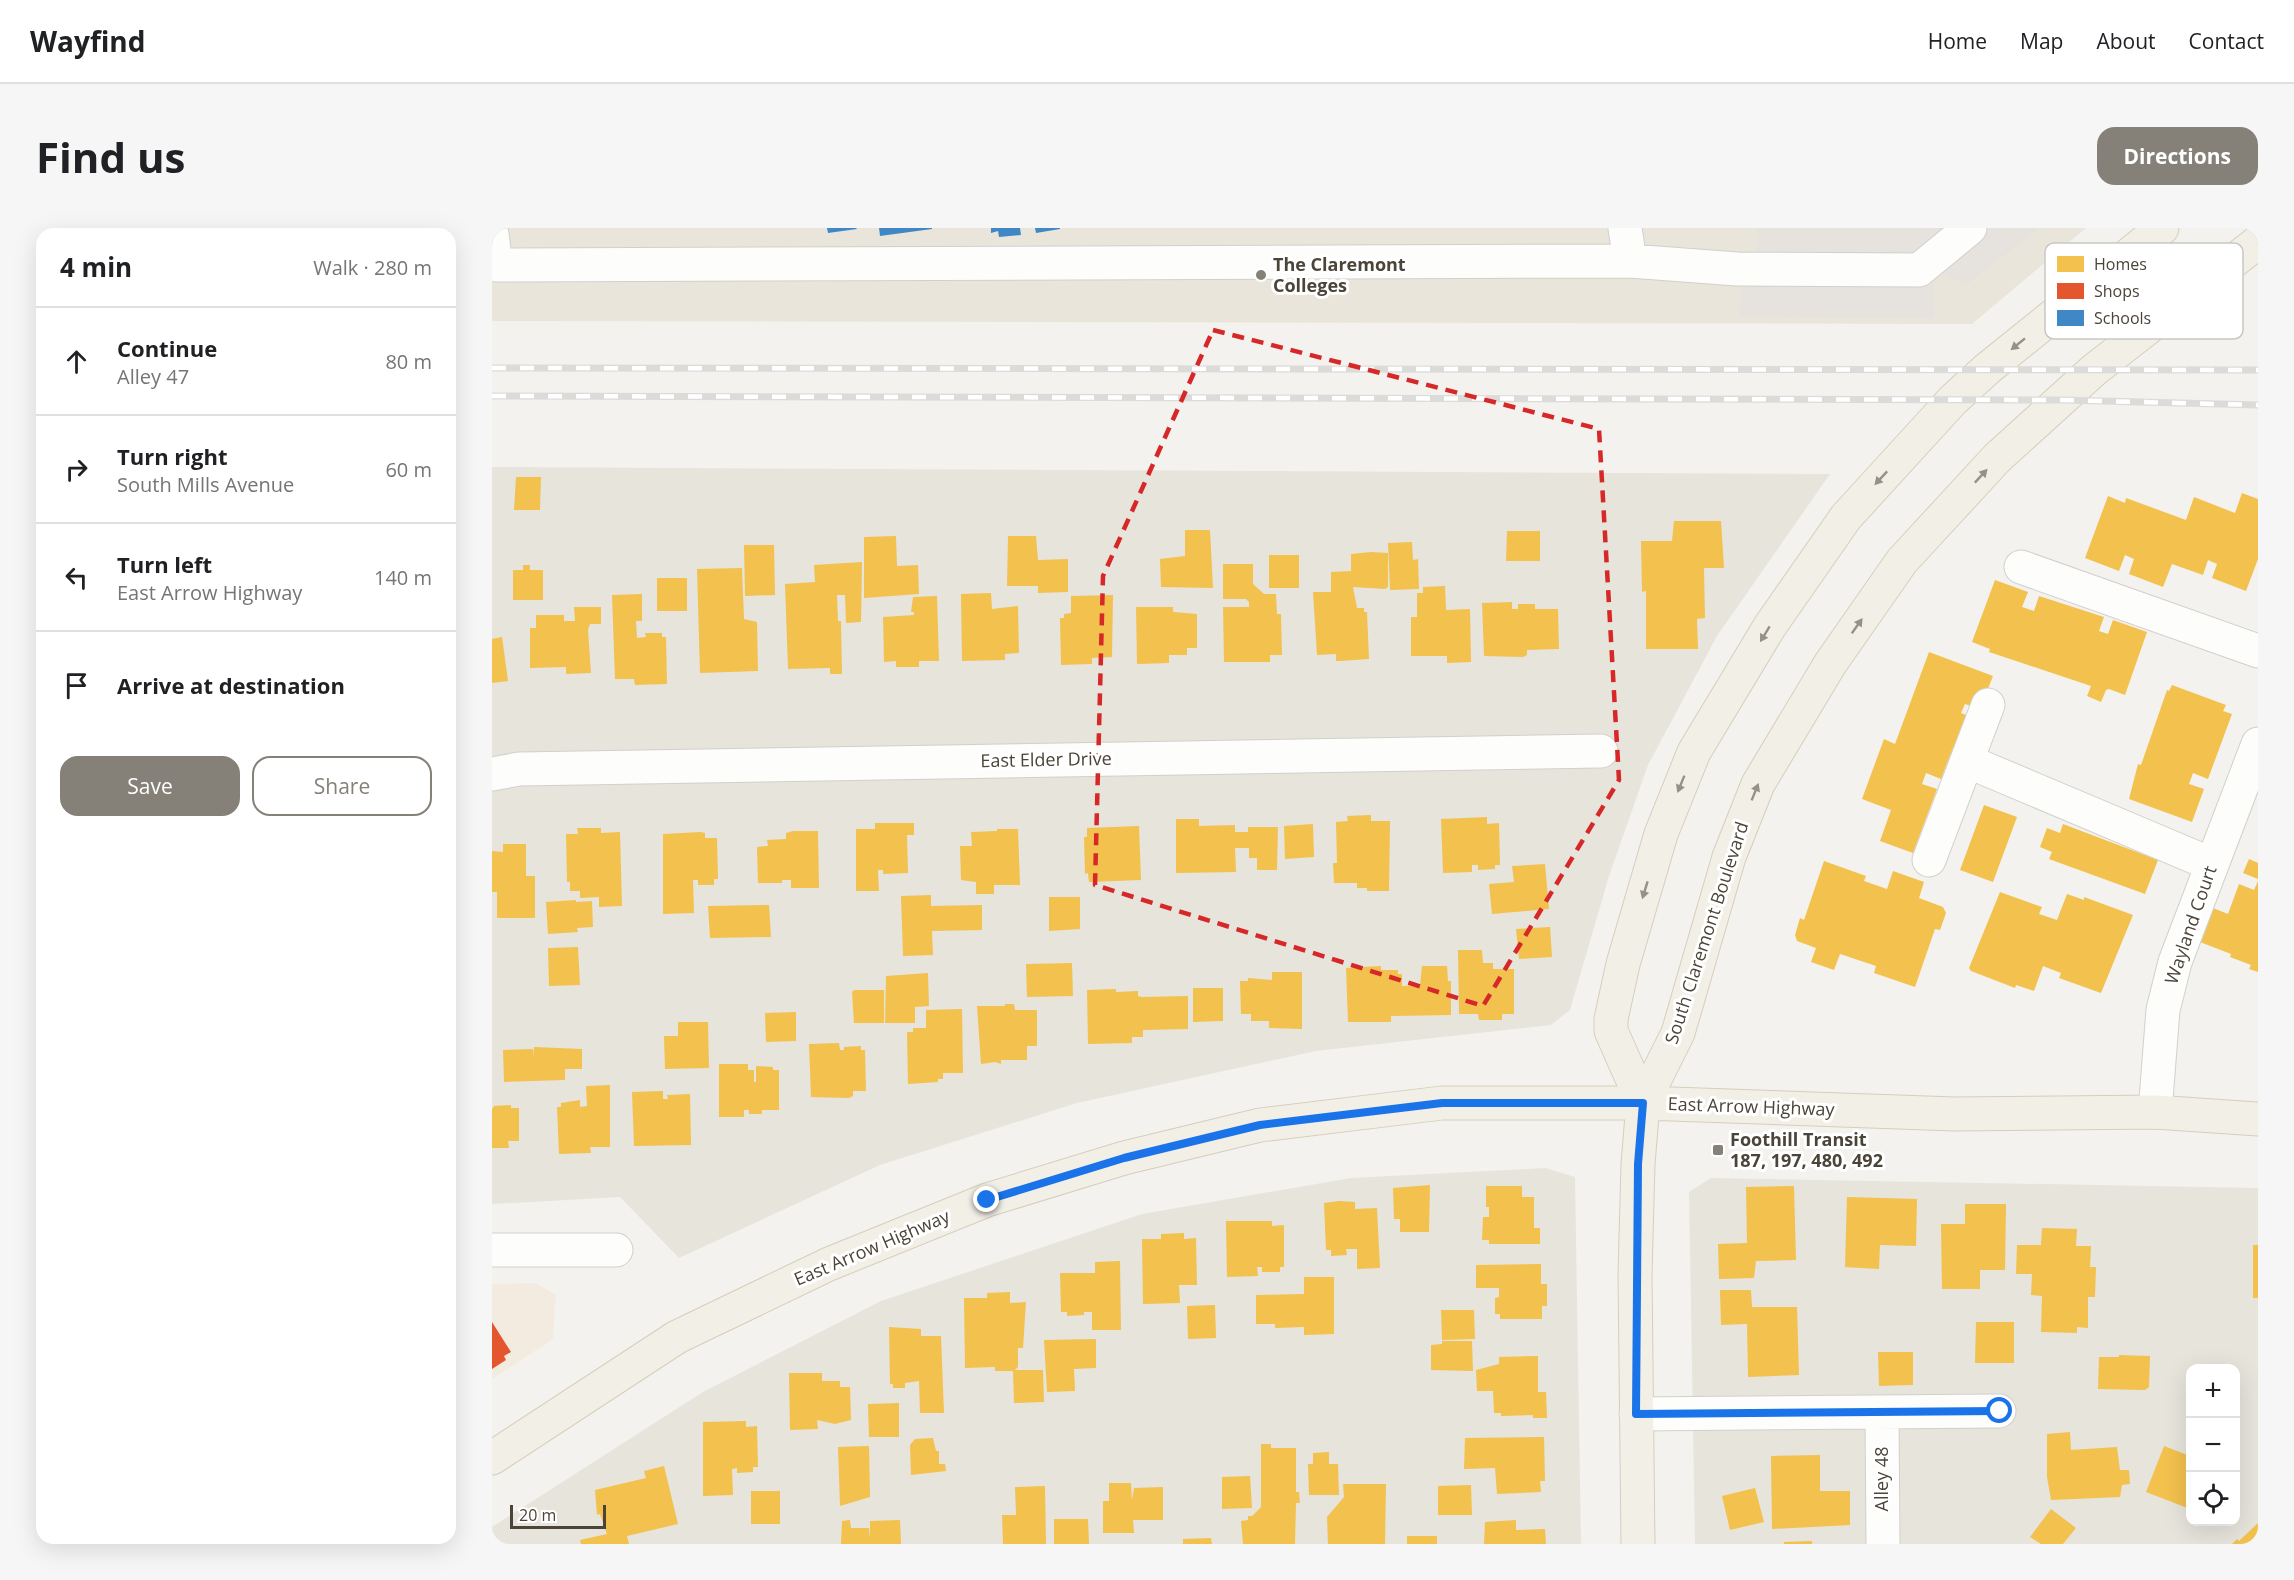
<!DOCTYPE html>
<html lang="en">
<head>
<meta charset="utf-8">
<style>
	body { margin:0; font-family:"Open Sans",sans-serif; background:#f6f6f6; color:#202124 }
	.controls { position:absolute; right:18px; bottom:18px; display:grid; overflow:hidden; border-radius:12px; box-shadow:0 6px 24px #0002 }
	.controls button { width:54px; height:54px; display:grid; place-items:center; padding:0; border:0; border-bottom:2px solid #e0e0e0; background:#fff; color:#202124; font:30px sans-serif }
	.scale { position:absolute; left:18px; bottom:15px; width:96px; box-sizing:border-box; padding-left:6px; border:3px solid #4b4439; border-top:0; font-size:16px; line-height:21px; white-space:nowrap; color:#4b4439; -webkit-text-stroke:4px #fff; paint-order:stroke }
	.stop { position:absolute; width:18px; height:18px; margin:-14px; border:4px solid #1a73e8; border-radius:50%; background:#fff }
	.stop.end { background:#1a73e8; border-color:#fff; box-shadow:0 2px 6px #0008 }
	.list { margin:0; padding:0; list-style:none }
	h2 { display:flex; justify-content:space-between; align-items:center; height:78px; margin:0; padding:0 24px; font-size:26px }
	h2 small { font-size:20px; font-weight:400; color:#757577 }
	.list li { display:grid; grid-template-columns:39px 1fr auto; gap:18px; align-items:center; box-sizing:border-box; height:108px; padding:0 24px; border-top:2px solid #e0e0e0 }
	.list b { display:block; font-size:22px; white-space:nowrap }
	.list p { margin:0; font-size:20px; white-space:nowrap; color:#757577 }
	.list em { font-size:20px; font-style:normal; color:#757577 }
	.actions { display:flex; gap:12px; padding:18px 24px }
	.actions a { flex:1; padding:14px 0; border:2px solid #868178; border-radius:18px; text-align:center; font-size:21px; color:#868178 }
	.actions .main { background:#868178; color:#fff }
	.icon { flex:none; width:33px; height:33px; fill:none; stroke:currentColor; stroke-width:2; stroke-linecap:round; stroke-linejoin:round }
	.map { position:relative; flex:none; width:1766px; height:1316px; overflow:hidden; border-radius:18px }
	header { display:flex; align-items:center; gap:36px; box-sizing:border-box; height:84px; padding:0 30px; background:#fff; border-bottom:2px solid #e0e0e0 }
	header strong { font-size:28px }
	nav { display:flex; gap:33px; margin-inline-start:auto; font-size:21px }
	.intro { display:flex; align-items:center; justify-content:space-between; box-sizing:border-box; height:144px; padding:0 36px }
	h1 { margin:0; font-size:42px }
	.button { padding:15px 27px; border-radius:18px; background:#868178; color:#fff; font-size:21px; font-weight:700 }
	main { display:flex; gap:36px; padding:0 36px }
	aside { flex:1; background:#fff; border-radius:18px; box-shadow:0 6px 24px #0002 }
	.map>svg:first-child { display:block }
</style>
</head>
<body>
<header>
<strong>Wayfind</strong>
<nav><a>Home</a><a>Map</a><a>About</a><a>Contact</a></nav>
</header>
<div class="intro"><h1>Find us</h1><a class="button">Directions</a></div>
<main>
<aside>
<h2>4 min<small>Walk · 280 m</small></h2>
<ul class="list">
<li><svg class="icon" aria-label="ahead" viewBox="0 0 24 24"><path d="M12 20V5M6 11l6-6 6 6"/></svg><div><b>Continue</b><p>Alley 47</p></div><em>80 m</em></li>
<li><svg class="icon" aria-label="right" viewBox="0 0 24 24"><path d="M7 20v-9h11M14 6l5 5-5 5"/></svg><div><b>Turn right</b><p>South Mills Avenue</p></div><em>60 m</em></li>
<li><svg class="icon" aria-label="left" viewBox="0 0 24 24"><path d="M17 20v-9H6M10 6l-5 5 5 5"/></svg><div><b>Turn left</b><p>East Arrow Highway</p></div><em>140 m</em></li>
<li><svg class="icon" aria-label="arrive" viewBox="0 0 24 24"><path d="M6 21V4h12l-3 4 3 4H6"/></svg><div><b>Arrive at destination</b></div></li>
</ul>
<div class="actions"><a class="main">Save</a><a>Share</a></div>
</aside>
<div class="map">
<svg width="1766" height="1316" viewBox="0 0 1766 1316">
	<rect width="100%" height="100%" fill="#f4f2ee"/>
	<path fill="#e7e4dc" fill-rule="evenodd" d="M0,239l1338,7 -113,162 -69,129 -39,111 -39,134 -19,15 -235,26 -239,52 -197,62 -201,93 -59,-61 -128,7z
		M1054,940l29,9 6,367h-1089v-17l211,-135 178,-91 261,-87 209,-36z
		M1219,950l547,10v356h-563l-6,-352zM1698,1140h46v154h-46z"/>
	<path fill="#f3ebdf" d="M43,1055l21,12 -3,44 -61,40v-95z"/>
	<path fill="#eae5da" d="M0,0h1594l-114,96 -1480,-3z"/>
	<path fill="#e6e3df" d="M1265,0h283l-75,58 -31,-19v51l-194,-1 1,-28 16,-41z"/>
	<path fill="#f2c14e" d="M24,249h25l-1,33h-26z
		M1750,265l16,6v60l-12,32 -34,-13 5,-14 -9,-4 -5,15 -31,-11 -9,23 -34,-13 5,-15 -9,-4 -6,16 -34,-13 23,-62 17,7 1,-5 60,22 8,-23 41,16z
		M1182,293h47l3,47h-20l1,50 -8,1 1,30h-52v-58l-4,1 -1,-51h31z
		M693,302h25l3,58 -52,-1 -1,-28 25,-3z
		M1015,303h33v30h-34z
		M404,308l1,30 21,-1 1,29 -55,4v-61z
		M516,308h28l2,24 30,-1v33l-30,1v-7h-31z
		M920,314l1,18 5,-1 1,30 -29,1 -2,-47z
		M252,317h30l1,50 -30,1z
		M879,324l17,1v34l-3,2 -32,-2 4,21h7v4h3l2,47 -29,2h-4v-7l-19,1 -4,-63h18v-20l20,-1v-17z
		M777,327h30v33h-30z
		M370,334l-1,60 -15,1 -1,-28h-8l1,26h3l1,53h-12v-6l-42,1 -3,-85 30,-2 -1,-17z
		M731,336h30v20l11,10h12l1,20h4l1,41h-12v7h-46l-1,-55h26v-5l-3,-3h-23z
		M31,337h7v5h13v30h-30v-30h10z
		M250,340l2,51 13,3 1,49 -58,2 -3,-104z
		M165,350h30v33h-30z
		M1503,352l33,12 -6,15 12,4 5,-15 65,21 -5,14 9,3 5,-14 34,12 -22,63 -16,-6 -3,1 -5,12 -14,-6 4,-10 -102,-34 1,-3 -18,-7z
		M953,358l1,24 24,-1 1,53 -24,1v-7h-36v-39h6v-24h6v-6z
		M499,365l1,16 26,-3 1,47 -14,1v6l-43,1 -1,-67z
		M150,366v27h-6l1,17 9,-1 -1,-4h17v4h4l1,47 -32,1 -1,-6h-19l-3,-84z
		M621,367l-1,62 -20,1v6l-31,1 -1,-47h4v-4l7,-1v-17z
		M445,368l2,65h-20v6h-23v-6l-12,1 -1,-45 31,-2v-3h-3l2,-15z
		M1020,374v7h6v-5h17v5h23l1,40 -32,1v5l-4,2 -39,-1 -2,-53z
		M82,379h27v17h-11l-2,6 3,43 -25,1v-7l-36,1v-40h6v-13h28v6h11z
		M644,379h37v5l24,2v34h-10v7h-18v8l-32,1z
		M10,409l6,44 -16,2v-44z
		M1437,424l64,24 -13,33 -15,-5 -4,9 16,6 -12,33 -12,-4 -12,31 -15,-6 -4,11 15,5 -24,64 -33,-12 11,-31 -29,-11 22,-60 11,5z
		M1680,457l54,20 -3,6 9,3 -24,65 -15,-6 -4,11 15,5 -12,33 -63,-23 9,-35 3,1 26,-75 2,1z
		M1492,577l33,12 -24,65 -33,-12z
		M879,587v6h19l-1,70h-22v-3h-10v-5h-23l-1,-20h4l-1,-41 12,-1 -1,-5z
		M995,589v7l12,-1 1,42h-5v4l-17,1v-5h-6v7l-29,1 -2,-54z
		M684,591h23v7l36,-1v7h13v-5h30l-1,43h-20v-12h-8v-10h-14l1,24 -60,1z
		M383,595h39v12h-7l1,38 -25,1v-4h-5l1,21h-23v-62h19z
		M821,596l1,33 -29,2 -1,-33z
		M1571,596l95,36 -13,34 -96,-35 3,-7 -12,-5 7,-19 13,5z
		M647,598l2,54 -52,2 -1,-9 -3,1 -1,-37h3v-9z
		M85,600h24v5l19,-1 2,74 -23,1v-10l-19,1v-7h-10v-9h-3l-1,-48h12z
		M505,601h21l2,56h-26v9h-18v-12l-15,-2 -1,-34h12l-1,-14 26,-1z
		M301,603h25l1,57h-28v-8h-9v3h-24l-1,-36 11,-1 -1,-6 19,-1v-6z
		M209,604l4,1v5h12l1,41h-4v6h-16v-5h-5l1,33 -31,1v-80z
		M11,616h23v32h9v42h-38v-26h-5v-41l11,1z
		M1757,631l9,4v16l-15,-6z
		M1332,633l42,15 -2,5 23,8 6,-18 31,11 -5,16 24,9 3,6 -6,17 -5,-1 -20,58 -41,-14 2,-7 -36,-12 -6,16 -23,-8 5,-14 -19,-7 -2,-6 5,-17 4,2z
		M1053,636l4,45 -57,5 -3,-30 25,-2 -2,-16z
		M1766,653v91l-9,-3 2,-4 -21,-8 1,-3 -31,-12 13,-34 15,6 11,-30 15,6z
		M1508,664l42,15 -3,7 18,6 10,-26 17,6v-3l49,18 -32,78 -42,-15 2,-5 -18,-7 -9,25 -18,-6 -1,3 -44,-17 -2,-3z
		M439,667v11l51,-1v25l-50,1 1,24 -30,1 -2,-60z
		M557,669h31v32l-31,2z
		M84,672v2l16,-1 1,26 -16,1 1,4 -30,2 -2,-32z
		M277,677l2,32 -61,1 -2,-32z
		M1058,699l2,30 -33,2 -3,-30z
		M86,719l2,38 -31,1 -1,-38z
		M966,722h24l1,13h10v6h21v45h-12v6h-23l-1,-6h-19z
		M580,735l1,33 -46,1 -1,-33z
		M889,738v4h17v4h4v12l18,-1 2,-19h25l1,15h3v34l-60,1v6h-43l-2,-54z
		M780,744h30v57l-33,-1v-7h-18v-7h-10l-1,-33h8v-3l24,2z
		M436,745l1,33 -14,1v16h-30l1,-47z
		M701,760h30v33l-30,1z
		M624,761v3l22,-1v5l4,1 46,-1v33l-45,1v7h-11v6l-44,1 -1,-54z
		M362,762h30v33h-30l-2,-31z
		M513,776h9l1,6h22v36h-10v14h-26v4l-6,-2 -14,2 -4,-58h28z
		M470,781l1,64h-20v6h-5v3l-30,2 -1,-52h6v-4h13v-18z
		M304,784v29l-30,1 -1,-29z
		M186,794h30l1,46 -44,1 -1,-33h14z
		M347,815l1,7h4v-3l17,-1v4h4l1,41h-13v5l-4,2 -38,-1 -2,-53z
		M42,819l48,2v20h-17v11l-61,2 -1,-32 30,-1 1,7z
		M227,836h29v6h6v12h2v-16l17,1v3h6v40h-17v4h-13v-4h-5v7h-25z
		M118,857v62h-20l1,6 -32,1 -2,-47h4v-4l19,-3v7l7,-1 -1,-20z
		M171,863v8h5l-1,-4 23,-1 1,51 -57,1 -2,-54z
		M19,877v3h8v33h-11l1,7h-17v-39l2,-3z
		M938,957l-1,47h-29v-13h-6l-1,-31z
		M994,958h36v11h12v31h6v16h-51v-4h-7l1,-23h6v-10h-3z
		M1302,958l2,74 -40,1 -2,17 -35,1 -1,-35 29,-1 -1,-56z
		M1355,969l70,2 -1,47 -36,-1 -1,24 -34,-2z
		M847,973l16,1v7l22,-1 3,60 -23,1v-20h-11l1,6 -16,1v-6h-5l-2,-47z
		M1473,976h41l-1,66h-25v19h-38l-1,-65h24z
		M734,993h46v5l12,-1v42h-4v5h-18v-5h-5l1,9 -31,1z
		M1550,1000l35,1 -1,17h15l-1,21h6l-1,30h-7v31l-11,-1v6l-36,-1 1,-36 -11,-1 1,-21h-16l1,-29h24z
		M692,1005v6l12,-1 1,47h-18l1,18 -37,1 -1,-65h19v-5z
		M1761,1017h5v53h-5z
		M628,1033l1,69h-29v-18h-8v3l-17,1v-4h-6l-1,-39h35v-11z
		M1049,1036v20h6v22h-5v13h-42v-5h-5v-16l4,-1v-9h-23v-23z
		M812,1049h30v57l-30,1v-8l-29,1v-4h-19v-29l48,-1z
		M1228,1062h31l1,17h45l2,68 -51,2 -1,-53 -26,1z
		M518,1064v11l16,-1 -3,46h-5v19l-3,3h28l1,32 -30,1 -1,-32h-18v-4l-30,1 -1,-70h23v-5z
		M723,1077l1,33 -28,1 -1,-33z
		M949,1082h33l1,29 -33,1z
		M1484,1094h38v41h-39z
		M397,1099l32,2v7h20l3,77h-24l-1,-32 -14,2v5h-12v-4h-3z
		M604,1111v29l-22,1 1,22 -28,1 -3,-52z
		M950,1113h30l1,30 -42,-1v-25l11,-1z
		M1386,1124h35v33l-34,1z
		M1627,1127l31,1 -1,31 -4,3 -47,-1 1,-32h20z
		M1046,1128v36h8l1,26h-14v-3l-32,1v-3h-7l-1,-22h-16l-1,-21 23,-6v-7z
		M297,1145h33v8h18v6h10l1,33 -16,4 -18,-4 1,9 -28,1z
		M407,1175v34h-30l-1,-33z
		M254,1193v6l11,-1 1,41h-5v5l-16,1v-5l-5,1 1,26 -30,1v-74z
		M1578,1204l1,18 46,-3 3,23h9l1,14 -8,1 -2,12 -69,3 -4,-23v-43z
		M1052,1209l1,44h-5l1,11 -44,2 -2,-26 -31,1 1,-31z
		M441,1210l3,13h3v13h6l1,7 -35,4 -1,-30 5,-6z
		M769,1216h10v4h25v44h3l1,11h-4l-1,41h-52l-2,-23 7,-1v-4h4l9,-9z
		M377,1218l1,51 -30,9 -2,-59z
		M1672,1218l26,10v53l-44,-17z
		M837,1224v12h9l1,31h-30l-1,-31h5v-11z
		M1328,1227v36h30v34l-78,4 -1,-73z
		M172,1238l14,58 -51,12 2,8h-48l-1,-4 27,-6 -7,-20 -3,1 -2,-25 51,-12 -2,-7z
		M758,1248l2,32 -30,1v-32z
		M617,1255h22l1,17 2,-12 29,-1v33h-30l1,13h-31v-32h6z
		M851,1256h43l-1,60h-57l-1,-27 17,-20z
		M979,1257l1,30h-34v-29z
		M553,1258l1,58h-43l-1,-29h14l-1,-28z
		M1263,1260l9,34 -34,8 -8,-34z
		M259,1263h29v33h-29z
		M1559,1281l25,19 -13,16h-22l-11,-7z
		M562,1291h34l1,25h-35z
		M358,1292l1,8h18l1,11v-18l30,-1 1,24h-60l1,-23z
		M1024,1292v10l29,-1 1,15h-62l1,-22z
		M1766,1295v21h-26l5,-5 2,2z
		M915,1308h30v8h-30z
		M719,1310l1,6h-29v-5z
		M1320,1313v3h-28v-2z"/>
	<path fill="#e4572e" d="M0,1094l19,30 -7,4 2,4 -14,9z"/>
	<path fill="#3f88c5" d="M335,0h29l1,1 -29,4z
		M387,0h53v1l-52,7z
		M499,0h29l1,7 -22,2 -1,-6 -7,2z
		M543,0h25v1l-24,4z"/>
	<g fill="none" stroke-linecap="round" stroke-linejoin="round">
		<defs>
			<path id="minor" d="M1133,0l5,33
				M0,6l4,31 1134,-4 107,8 182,1 51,-42
				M1529,339l237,84
				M1475,533l244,103
				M0,546l27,-5 1082,-18
				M1437,632l59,-155
				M1663,884l8,-102 12,-48 83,-218
				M0,1022h124
				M1390,1185l1,131
				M1144,1186l363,-3"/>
			<path id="major" d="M1151,875l-32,-72v-12l12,-55 38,-130 33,-82 76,-126 76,-109 107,-117 34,-31 175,-141
				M0,1230l185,-121 152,-73 158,-64 137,-42 136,-33 182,-22h201l312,11 200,-2 103,7
				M1146,1316l-3,-270 3,-110 5,-61 35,-70 51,-176 29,-73 72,-120 72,-103 95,-103 97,-88 164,-128"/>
		</defs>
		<use href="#minor" stroke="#d2d0cb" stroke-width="35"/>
		<use href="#major" stroke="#d6cebb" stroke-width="35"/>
		<use href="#minor" stroke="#fdfdfc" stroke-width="33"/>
		<use href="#major" stroke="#f2efe6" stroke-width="33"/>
		<defs>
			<path id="rail" d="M0,140l1766,2
				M0,168l1570,4 196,5"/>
		</defs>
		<use href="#rail" stroke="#dbdbda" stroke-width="7"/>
		<use href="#rail" stroke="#fff" stroke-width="4.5" stroke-dasharray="14" stroke-linecap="butt"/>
	</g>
	<defs><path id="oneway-solid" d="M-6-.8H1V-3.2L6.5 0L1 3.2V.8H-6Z" transform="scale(1.5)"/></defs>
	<g fill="#969187">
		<use href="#oneway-solid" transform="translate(1526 116) rotate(141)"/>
		<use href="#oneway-solid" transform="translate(1489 248) rotate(-47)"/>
		<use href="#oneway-solid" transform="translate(1389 250) rotate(133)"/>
		<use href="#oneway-solid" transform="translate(1365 398) rotate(-55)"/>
		<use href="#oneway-solid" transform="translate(1273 406) rotate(121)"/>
		<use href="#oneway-solid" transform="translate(1189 556) rotate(112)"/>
		<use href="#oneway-solid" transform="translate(1263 564) rotate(-68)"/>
		<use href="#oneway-solid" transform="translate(1153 662) rotate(107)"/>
	</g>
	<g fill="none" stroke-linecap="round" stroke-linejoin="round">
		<path stroke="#1a73e8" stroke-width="8" d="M495,972l137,-42 136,-33 182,-22h201l-5,61 -2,250 364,-3"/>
	</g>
	<path fill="none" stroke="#d62828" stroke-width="4.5" stroke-dasharray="12 8" stroke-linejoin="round" d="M721,102l386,99 20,351 -136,226 -388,-121 8,-309z"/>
	<g fill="#868178" stroke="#fff" stroke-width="2">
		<circle cx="769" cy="47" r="6"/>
		<rect x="1220" y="916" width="12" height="12" rx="3"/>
	</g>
	<g text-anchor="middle" stroke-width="6" stroke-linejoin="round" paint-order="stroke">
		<g font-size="18" font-weight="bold" fill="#4b4439" stroke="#fff" text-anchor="start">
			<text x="781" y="43">The Claremont<tspan x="781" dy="21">Colleges</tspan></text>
			<text x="1238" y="918">Foothill Transit<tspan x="1238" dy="21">187, 197, 480, 492</tspan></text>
		</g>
		<g font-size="18" fill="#4b4439" stroke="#fff">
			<text transform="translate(554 532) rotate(-1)" y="6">East Elder Drive</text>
			<text transform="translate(1699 697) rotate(-71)" y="6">Wayland Court</text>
			<text transform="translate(1215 705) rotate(-72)" y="6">South Claremont Boulevard</text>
			<text transform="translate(1259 879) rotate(2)" y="6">East Arrow Highway</text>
			<text transform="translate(380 1020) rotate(-23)" y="6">East Arrow Highway</text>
			<text transform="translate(1390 1251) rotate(-90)" y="6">Alley 48</text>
		</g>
	</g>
	<rect x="1553" y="15" width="198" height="96" rx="9" fill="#fff" stroke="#c9c7c4" stroke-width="1.5"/>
	<rect x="1565" y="28" width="27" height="16" fill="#f2c14e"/>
	<rect x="1565" y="55" width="27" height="16" fill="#e4572e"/>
	<rect x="1565" y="82" width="27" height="16" fill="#3f88c5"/>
	<g font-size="16" fill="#4b4439">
		<text x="1602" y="42">Homes</text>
		<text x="1602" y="69">Shops</text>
		<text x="1602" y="96">Schools</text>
	</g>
</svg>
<div class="controls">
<button>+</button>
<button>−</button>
<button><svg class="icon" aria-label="locate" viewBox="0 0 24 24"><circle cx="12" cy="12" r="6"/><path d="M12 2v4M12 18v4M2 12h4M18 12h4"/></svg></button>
</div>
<div class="scale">20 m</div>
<div class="stop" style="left:1508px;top:1183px"></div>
<div class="stop end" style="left:495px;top:972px"></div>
</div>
</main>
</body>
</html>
